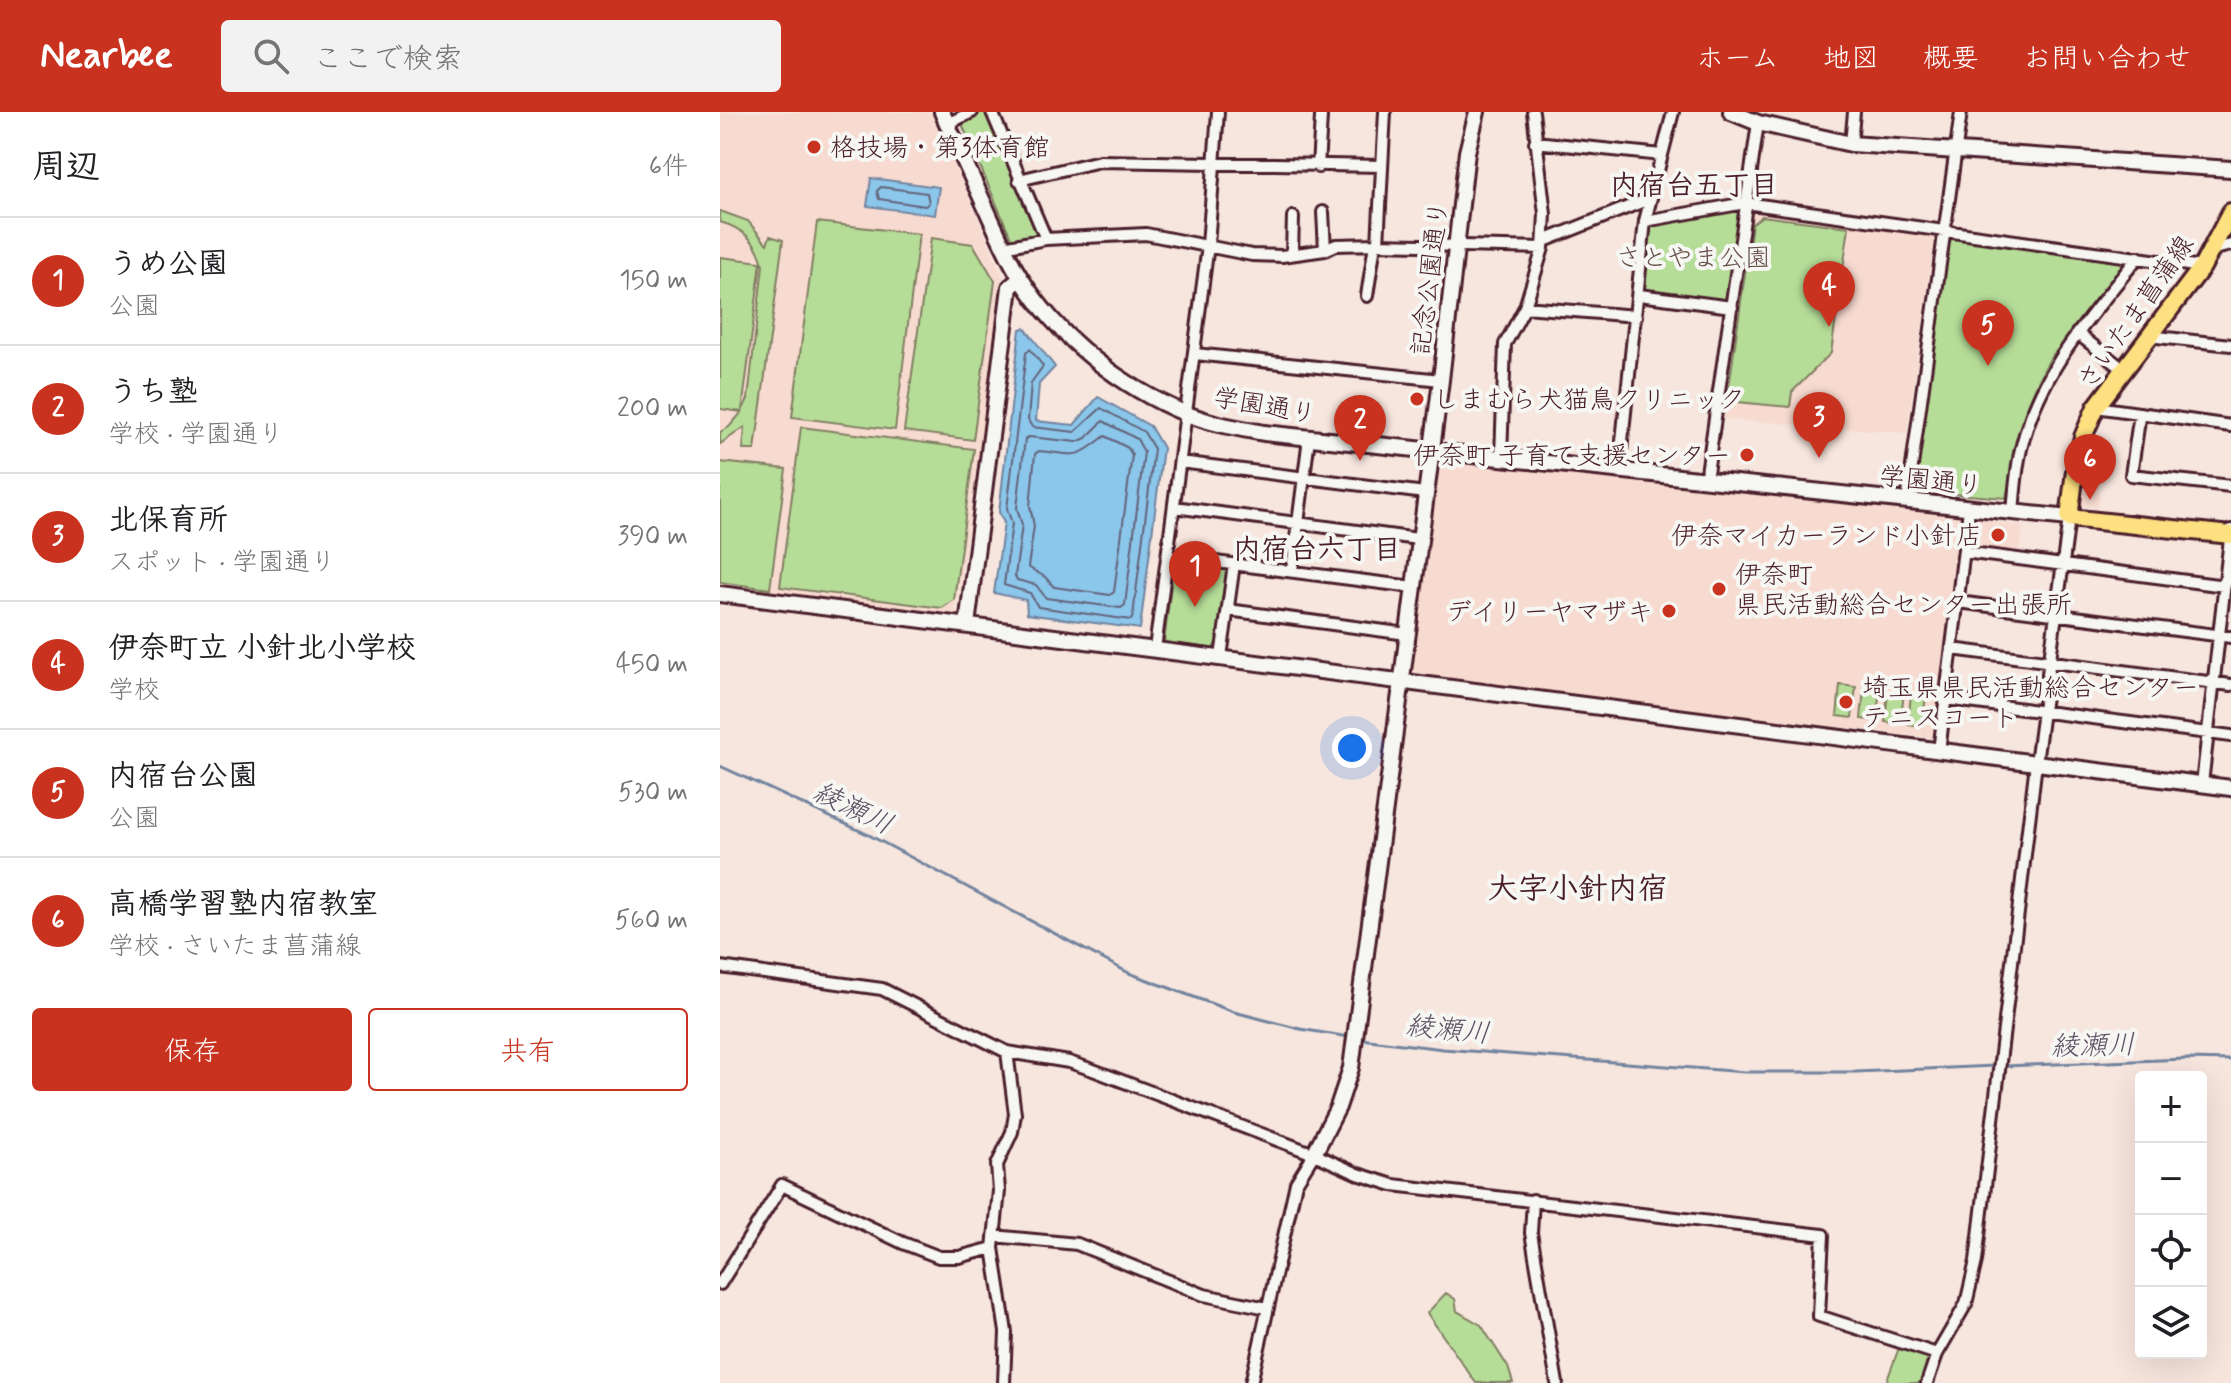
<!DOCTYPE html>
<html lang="ja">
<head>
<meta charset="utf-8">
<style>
	body { margin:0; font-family:Mynerve,"Klee One",sans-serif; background:#f2f2f2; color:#202124 }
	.controls { position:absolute; right:24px; bottom:24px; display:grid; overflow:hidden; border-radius:8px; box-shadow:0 8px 32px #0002 }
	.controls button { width:72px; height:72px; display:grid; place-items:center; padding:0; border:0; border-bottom:2px solid #e0e0e0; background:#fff; color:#202124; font:40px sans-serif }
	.you { position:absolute; left:632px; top:636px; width:28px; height:28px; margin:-20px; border:6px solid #fff; border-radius:50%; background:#1a73e8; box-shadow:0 0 0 12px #1a73e833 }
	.badge { display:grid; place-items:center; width:52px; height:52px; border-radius:50%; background:#c8321e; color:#fff; font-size:26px; font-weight:700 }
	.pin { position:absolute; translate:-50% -66px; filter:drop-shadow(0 2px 4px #0008) }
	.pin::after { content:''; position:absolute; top:42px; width:28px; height:24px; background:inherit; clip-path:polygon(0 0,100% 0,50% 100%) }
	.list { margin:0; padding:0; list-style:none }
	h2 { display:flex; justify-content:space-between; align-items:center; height:104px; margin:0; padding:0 32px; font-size:34px }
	h2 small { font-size:26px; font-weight:400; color:#757577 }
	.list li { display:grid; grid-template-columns:52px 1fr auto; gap:24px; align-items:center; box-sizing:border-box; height:128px; padding:0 32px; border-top:2px solid #e0e0e0 }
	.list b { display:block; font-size:30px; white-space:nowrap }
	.list p { margin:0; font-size:26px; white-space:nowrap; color:#757577 }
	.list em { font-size:26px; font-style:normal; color:#757577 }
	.actions { display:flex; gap:16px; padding:24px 32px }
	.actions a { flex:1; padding:18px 0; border:2px solid #c8321e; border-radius:8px; text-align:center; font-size:28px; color:#c8321e }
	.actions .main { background:#c8321e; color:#fff }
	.icon { flex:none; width:44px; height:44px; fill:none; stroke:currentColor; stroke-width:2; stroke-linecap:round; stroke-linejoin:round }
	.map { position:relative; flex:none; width:1511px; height:1271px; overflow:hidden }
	header { display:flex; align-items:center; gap:48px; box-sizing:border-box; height:112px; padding:0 40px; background:#c8321e; color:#fff }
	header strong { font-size:38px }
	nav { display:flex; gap:44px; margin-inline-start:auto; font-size:28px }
	.search { width:560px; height:72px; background:#f2f2f2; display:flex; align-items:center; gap:20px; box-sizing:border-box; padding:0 28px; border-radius:8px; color:#757577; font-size:30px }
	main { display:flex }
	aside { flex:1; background:#fff }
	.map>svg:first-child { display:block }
</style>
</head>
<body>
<header>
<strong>Nearbee</strong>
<div class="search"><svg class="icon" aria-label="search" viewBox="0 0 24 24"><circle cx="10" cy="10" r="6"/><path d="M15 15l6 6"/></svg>ここで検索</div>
<nav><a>ホーム</a><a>地図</a><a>概要</a><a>お問い合わせ</a></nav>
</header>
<main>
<aside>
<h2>周辺<small>6件</small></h2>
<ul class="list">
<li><span class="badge">1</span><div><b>うめ公園</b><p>公園</p></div><em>150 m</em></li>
<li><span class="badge">2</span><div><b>うち塾</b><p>学校 · 学園通り</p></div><em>200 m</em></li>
<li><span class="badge">3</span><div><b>北保育所</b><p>スポット · 学園通り</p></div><em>390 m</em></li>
<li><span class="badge">4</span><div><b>伊奈町立 小針北小学校</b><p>学校</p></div><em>450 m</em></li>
<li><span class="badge">5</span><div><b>内宿台公園</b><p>公園</p></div><em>530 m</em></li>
<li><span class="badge">6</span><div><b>高橋学習塾内宿教室</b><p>学校 · さいたま菖蒲線</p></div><em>560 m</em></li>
</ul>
<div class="actions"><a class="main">保存</a><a>共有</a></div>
</aside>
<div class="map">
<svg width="1511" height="1271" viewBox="0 0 1511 1271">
	<rect width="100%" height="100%" fill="#f7e6de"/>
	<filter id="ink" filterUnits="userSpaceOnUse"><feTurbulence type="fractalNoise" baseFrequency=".0125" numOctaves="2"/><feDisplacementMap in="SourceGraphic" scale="16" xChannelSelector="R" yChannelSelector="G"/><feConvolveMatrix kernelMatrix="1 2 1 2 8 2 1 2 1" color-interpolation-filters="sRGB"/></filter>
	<g filter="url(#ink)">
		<path fill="#f8dbd0" d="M0,0h212l72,167 -49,339 -235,-30z
			M1030,99l185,24 -28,198 -183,-14z
			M716,343l524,62 -27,221 -524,-62z
			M1359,370l21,1 -2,24 -21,-2z
			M1252,406l51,8 -4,30 -52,-6z"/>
		<path fill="#b6dd98" stroke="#807e62" stroke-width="2" d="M261,0h6l51,123 -26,5 -51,-118z
			M1025,91l-13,104 -93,-12 6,-74z
			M0,99l28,10 19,23 3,-8 13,4 -28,210h-12l2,-23 -25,17v-12l9,-5 13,-15 -22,-3v-152l41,5 -19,149 6,-12 15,-134c-5,-24 -21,-37 -43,-43z
			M1042,104l87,11 -18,126 -39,39 -2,15 -63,-6 25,-177z
			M97,110l102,12 -24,196 -103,-13z
			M1228,124l179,22 2,6 -78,93c-28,47 -35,89 -45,141l-92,-7z
			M211,126l42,6 22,37 -22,159 -69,-9z
			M81,315l173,22 -20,151 -12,8 -162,-21z
			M0,350l66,7 -16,120 -50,-7z
			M457,450l47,6 3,4 -10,69 -5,10 -48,-7 9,-76z
			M1120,573l16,2 -4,31 -15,-2z
			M1144,576l16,2 -4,31 -15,-2z
			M1168,579l16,2 -4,31 -15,-2z
			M1191,582l15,2 -4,31 -14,-2z
			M726,1181l9,6 2,12 24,14 27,42 5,16h-37l-49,-70z
			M1180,1233l32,13 -10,25h-36z"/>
		<path fill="#8bc6eb" stroke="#71839e" stroke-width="2" d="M151,66l68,9 -4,28 -68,-9z
			M305,216l30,39 -16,17 -3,37 38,4 24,-28 52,29 13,22 -23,181 -113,-15 -1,-14 -32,-7 10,-70 -5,-11 21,-183z"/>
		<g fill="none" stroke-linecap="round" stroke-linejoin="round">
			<path stroke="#646278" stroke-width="2" d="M161,75l46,6 2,10 -4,3 -46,-7 -2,-8z
				M310,237l13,17 -12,17 -3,37 4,7 43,5 26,-24 43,24 10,17 -21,167 -2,4 -93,-13 -8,-14 -26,-8 8,-62 -5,-14 19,-156z
				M383,309l34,18 7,13 -19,153 -4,3 -75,-10 -10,-13 -19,-5 -2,-4 7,-51 -5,-17 8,-69 4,-2 48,5 9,-4z
				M385,324l23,12 4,7 -18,137 -4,3 -56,-8 -9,-10 -17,-10 6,-41 -4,-20 5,-52 4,-3c38,4 36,9 66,-15z"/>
			<path stroke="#71839e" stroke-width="3" d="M0,654l147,68 262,139 105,39 66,17 49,8
				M641,927l82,10 302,23h111l139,-6
				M1283,954l183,-7 45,1"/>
			<defs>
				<path id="street" d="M272,0l54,127
					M227,12l25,-12
					M815,30l127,13
					M1131,32l3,-32
					M598,55l3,-50
					M299,68l81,-19 282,5
					M603,100l2,38
					M925,109l100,-18 457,64
					M824,129l107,-43
					M658,132l7,-132
					M283,135l43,-8 100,-5 106,21 30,1 43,-6 11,-5 42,-1 165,4
					M1491,138l20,-5
					M572,142l1,-37
					M919,183l93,12
					M647,184l8,-52
					M805,195l111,9
					M1357,221l46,36
					M1428,224l83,9
					M475,242l246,26
					M1376,295l135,19
					M1420,301l-9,62 100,11
					M781,345l4,-113 20,-37 18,-59 2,-34 -12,-102
					M460,350l245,31
					M899,358l26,-249 28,-109
					M986,368l52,-357
					M1187,390l54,-390
					M454,395l244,32
					M1293,401c2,-23 3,-46 9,-68 18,-74 70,-130 116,-188
					M1244,440l261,34
					M448,444l245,31
					M572,458l17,-132
					M1238,490l273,35
					M508,498l179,24
					M435,537l53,-404 10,-133
					M1232,537l279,36
					M501,545l13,-93
					M1226,587l285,37
					M1219,639l30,-242
					M1482,672l29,-254
					M0,855l162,22 125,63 62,10 24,8 221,84 44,20 35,11 430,50 -4,81 118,38
					M813,1088l-2,33 26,150
					M274,1124l83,8 127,51 63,13
					M0,1172l62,-99 121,58 36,14h20l34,-9
					M284,1271l2,-51 -13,-84 6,-57 -2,-26 15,-33 3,-18 -8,-62
					M531,1271l45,-200 18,-29
					M1207,1271l10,-29 29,-50 10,-43 60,-498 33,-245"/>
				<path id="secondary" d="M222,0c14,32 29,63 43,94 11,24 21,49 35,71 38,61 101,110 167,137 25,10 51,14 77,19l805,85
					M1011,0l27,11 93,21 380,25
					M0,482l1511,194
					M247,513l43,-338 10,-8
					M594,1042l24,-47 13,-39 90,-688 26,-228 10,-40"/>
				<path id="primary" d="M1511,100l-29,55 -106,140 -13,30 -8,34 -6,47 162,17"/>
			</defs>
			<use href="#street" stroke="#4a1f2b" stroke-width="16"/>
			<use href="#secondary" stroke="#4a1f2b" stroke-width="20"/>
			<use href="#primary" stroke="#4a1f2b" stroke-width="22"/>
			<use href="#street" stroke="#f6f6f2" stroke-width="10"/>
			<use href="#secondary" stroke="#f6f6f2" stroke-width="14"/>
			<use href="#primary" stroke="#fde080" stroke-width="16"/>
		</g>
	</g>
	<g fill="#c8321e" stroke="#f6f6f2" stroke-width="3">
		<circle cx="94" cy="35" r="8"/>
		<circle cx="697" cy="287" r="8"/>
		<circle cx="1027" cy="343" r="8"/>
		<circle cx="1278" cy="423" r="8"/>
		<circle cx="999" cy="477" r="8"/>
		<circle cx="949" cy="499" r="8"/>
		<circle cx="1126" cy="590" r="8"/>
	</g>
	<g text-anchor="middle" stroke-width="8" stroke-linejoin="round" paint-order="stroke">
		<g font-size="26" fill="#4a1f2b" stroke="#f6f6f2" text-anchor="start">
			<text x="110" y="44">格技場・第3体育館</text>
			<text x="713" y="296">しまむら犬猫鳥クリニック</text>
			<text x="1011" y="352" text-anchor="end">伊奈町 子育て支援センター</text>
			<text x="1262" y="432" text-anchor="end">伊奈マイカーランド小針店</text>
			<text x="1015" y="471">伊奈町<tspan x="1015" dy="30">県民活動総合センター出張所</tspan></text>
			<text x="933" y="508" text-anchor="end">デイリーヤマザキ</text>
			<text x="1142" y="584">埼玉県県民活動総合センター<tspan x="1142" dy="30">テニスコート</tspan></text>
		</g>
		<g font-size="26" fill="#654e46" stroke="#f6f6f2">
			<text x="973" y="154">さとやま公園</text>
		</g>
		<g font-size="26" fill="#4a1f2b" stroke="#f6f6f2">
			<text transform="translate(709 166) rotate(-83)" y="9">記念公園通り</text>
			<text transform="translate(1415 200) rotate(-55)" y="9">さいたま菖蒲線</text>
			<text transform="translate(545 293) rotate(10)" y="9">学園通り</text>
			<text transform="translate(1211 368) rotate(6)" y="9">学園通り</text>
		</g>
		<g font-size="28" font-weight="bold" fill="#4a1f2b" stroke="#f6f6f2">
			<text x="974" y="82">内宿台五丁目</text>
			<text x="597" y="446">内宿台六丁目</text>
		</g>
		<g font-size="28" font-style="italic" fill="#5e5165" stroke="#f6f6f2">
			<text transform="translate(134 695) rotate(26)" y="10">綾瀬川</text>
			<text transform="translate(728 916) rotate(6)" y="10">綾瀬川</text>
			<text transform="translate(1373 932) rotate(-1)" y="10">綾瀬川</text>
		</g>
		<g font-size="30" font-weight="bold" fill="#4a1f2b" stroke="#f6f6f2">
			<text x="858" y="786">大字小針内宿</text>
		</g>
	</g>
</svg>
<div class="controls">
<button>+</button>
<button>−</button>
<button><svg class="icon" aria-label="locate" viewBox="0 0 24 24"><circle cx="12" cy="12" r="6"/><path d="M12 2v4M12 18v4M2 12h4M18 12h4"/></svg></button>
<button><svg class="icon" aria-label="layers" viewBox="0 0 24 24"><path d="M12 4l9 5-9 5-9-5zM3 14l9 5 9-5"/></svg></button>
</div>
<div class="you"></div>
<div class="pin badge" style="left:475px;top:495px">1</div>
<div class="pin badge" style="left:640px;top:349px">2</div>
<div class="pin badge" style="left:1099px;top:346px">3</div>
<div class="pin badge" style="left:1109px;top:215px">4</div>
<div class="pin badge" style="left:1268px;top:254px">5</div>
<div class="pin badge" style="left:1370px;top:388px">6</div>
</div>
</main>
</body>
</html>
